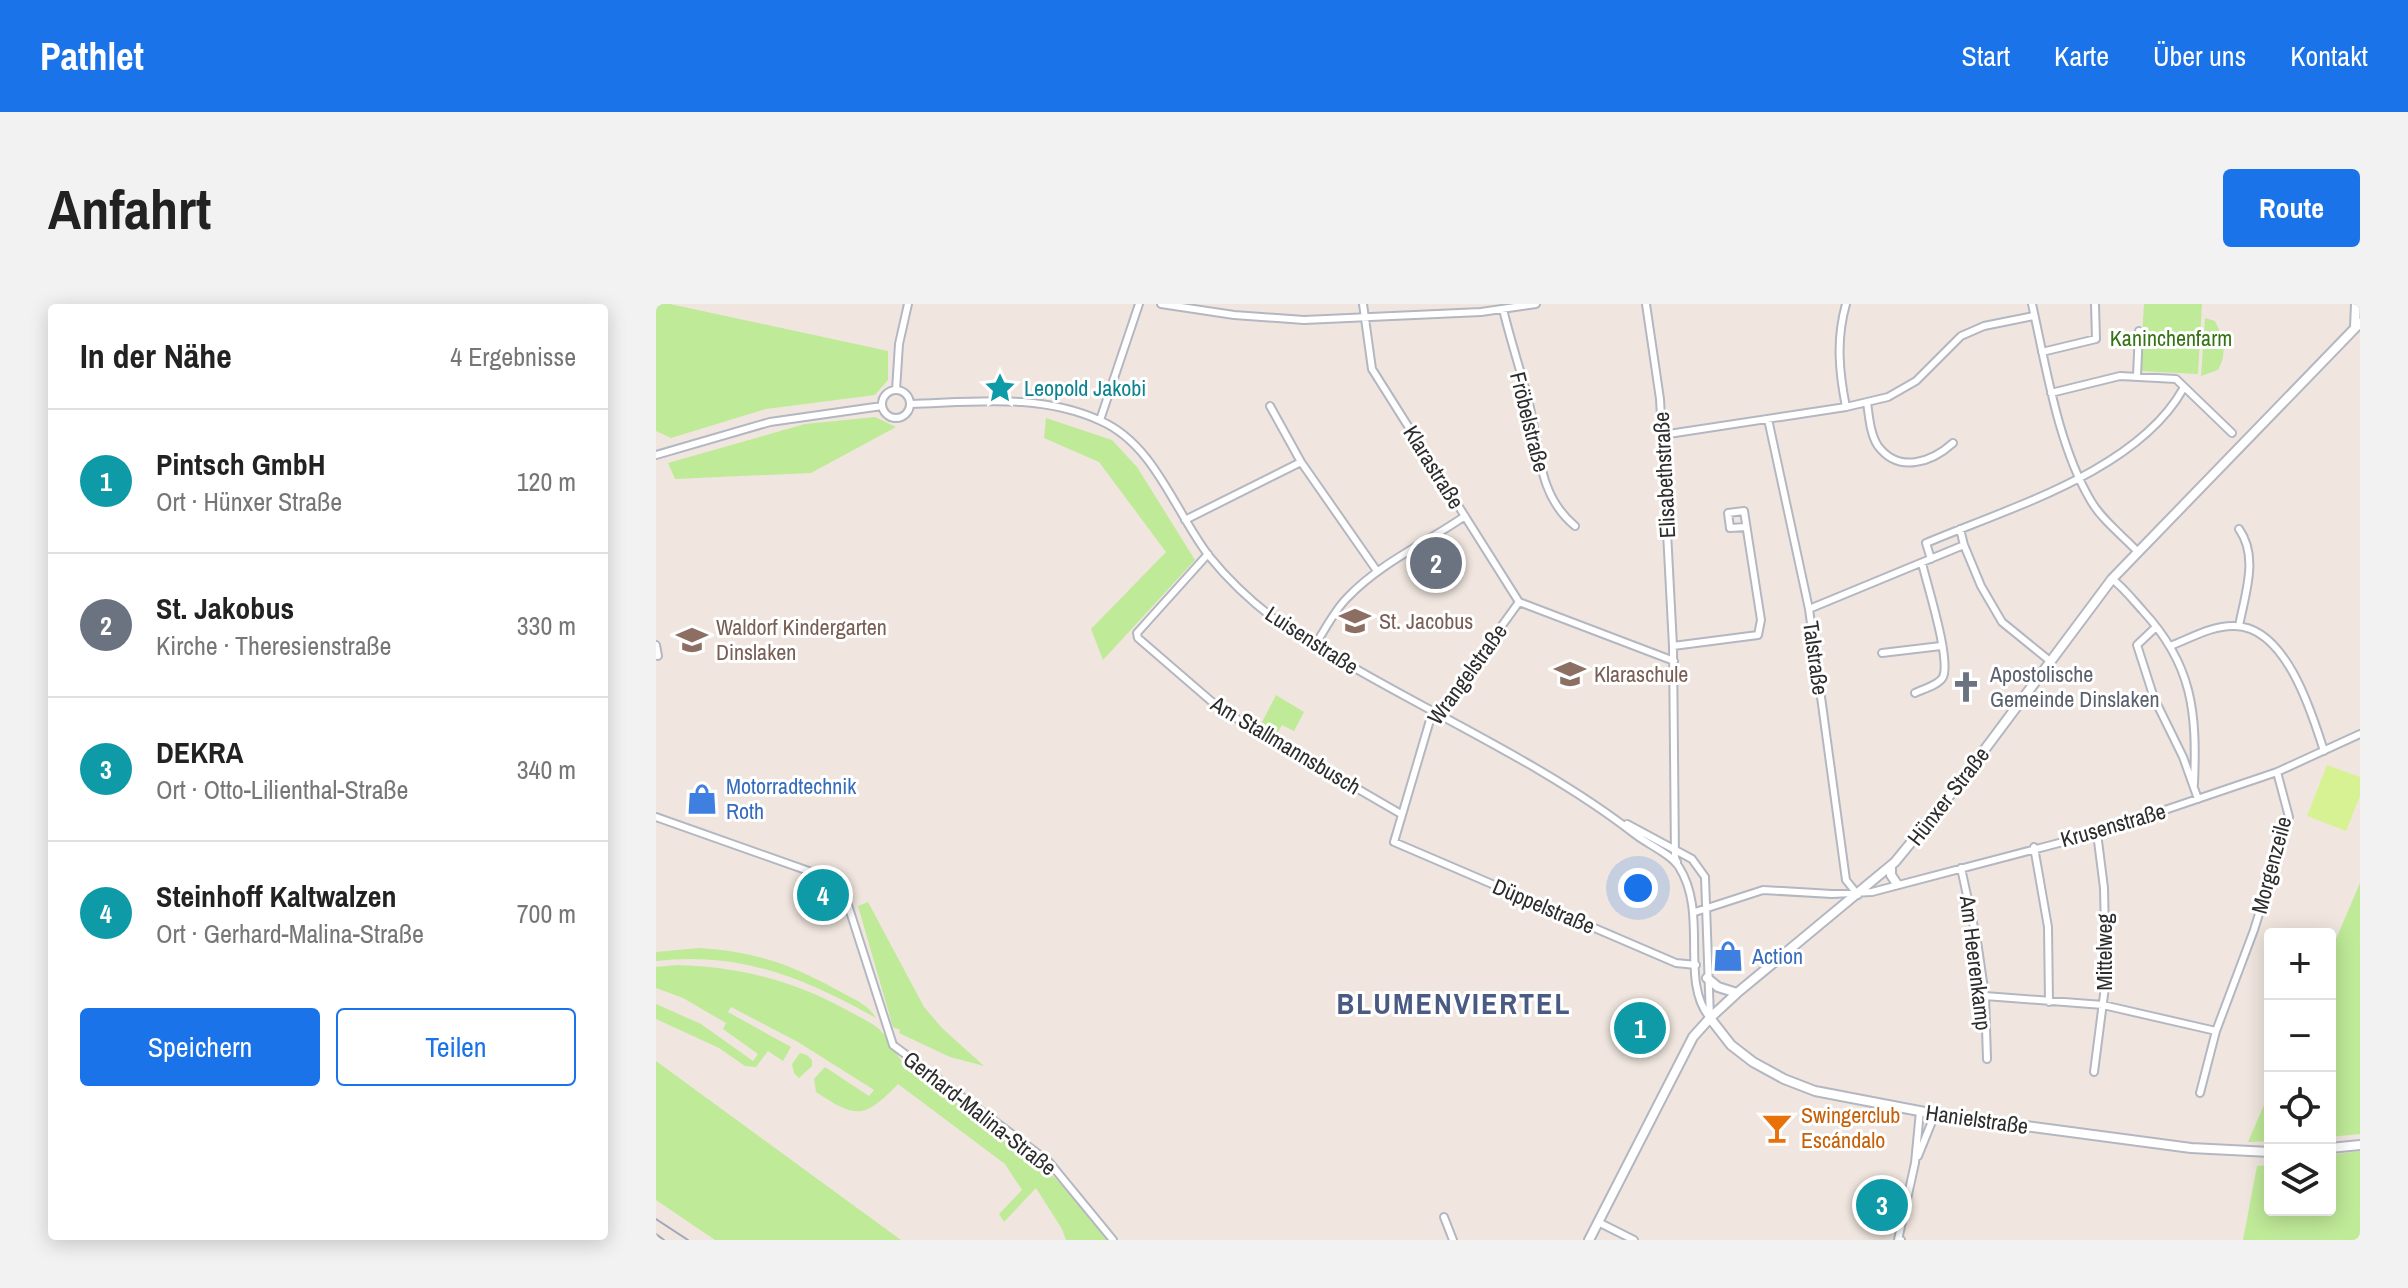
<!DOCTYPE html>
<html lang="de">
<head>
<meta charset="utf-8">
<style>
	body { margin:0; font-family:"Archivo Narrow",sans-serif; background:#f2f2f2; color:#222 }
	.controls { position:absolute; right:24px; bottom:24px; display:grid; overflow:hidden; border-radius:8px; box-shadow:0 4px 20px #0003 }
	.controls button { width:72px; height:72px; display:grid; place-items:center; padding:0; border:0; border-bottom:2px solid #e0e0e0; background:#fff; color:#222; font:40px sans-serif }
	.you { position:absolute; left:982px; top:584px; width:28px; height:28px; margin:-20px; border:6px solid #fff; border-radius:50%; background:#1a73e8; box-shadow:0 0 0 12px #1a73e833 }
	.badge { display:grid; place-items:center; width:52px; height:52px; border-radius:50%; background:#1a73e8; color:#fff; font-size:26px; font-weight:700 }
	.pin { position:absolute; translate:-50% -50%; border:4px solid #fff; box-shadow:0 2px 8px #0006 }
	.list { margin:0; padding:0; list-style:none }
	h2 { display:flex; justify-content:space-between; align-items:center; height:104px; margin:0; padding:0 32px; font-size:34px }
	h2 small { font-size:26px; font-weight:400; color:#767676 }
	.list li { display:grid; grid-template-columns:52px 1fr auto; gap:24px; align-items:center; box-sizing:border-box; height:144px; padding:0 32px; border-top:2px solid #e0e0e0 }
	.list b { display:block; font-size:30px; white-space:nowrap }
	.list p { margin:0; font-size:26px; white-space:nowrap; color:#767676 }
	.list em { font-size:26px; font-style:normal; color:#767676 }
	.actions { display:flex; gap:16px; padding:24px 32px }
	.actions a { flex:1; padding:18px 0; border:2px solid #1a73e8; border-radius:8px; text-align:center; font-size:28px; color:#1a73e8 }
	.actions .main { background:#1a73e8; color:#fff }
	.icon { flex:none; width:44px; height:44px; fill:none; stroke:currentColor; stroke-width:2; stroke-linecap:round; stroke-linejoin:round }
	.map { position:relative; flex:none; width:1704px; height:936px; overflow:hidden; border-radius:8px }
	header { display:flex; align-items:center; gap:48px; box-sizing:border-box; height:112px; padding:0 40px; background:#1a73e8; color:#fff }
	header strong { font-size:38px }
	nav { display:flex; gap:44px; margin-inline-start:auto; font-size:28px }
	.intro { display:flex; align-items:center; justify-content:space-between; box-sizing:border-box; height:192px; padding:0 48px }
	h1 { margin:0; font-size:56px }
	.button { padding:20px 36px; border-radius:8px; background:#1a73e8; color:#fff; font-size:28px; font-weight:700 }
	main { display:flex; gap:48px; padding:0 48px }
	aside { flex:1; background:#fff; border-radius:8px; box-shadow:0 4px 20px #0003 }
	.map>svg:first-child { display:block }
</style>
</head>
<body>
<header>
<strong>Pathlet</strong>
<nav><a>Start</a><a>Karte</a><a>Über uns</a><a>Kontakt</a></nav>
</header>
<div class="intro"><h1>Anfahrt</h1><a class="button">Route</a></div>
<main>
<aside>
<h2>In der Nähe<small>4 Ergebnisse</small></h2>
<ul class="list">
<li><span class="badge" style="background:#0f9aa8">1</span><div><b>Pintsch GmbH</b><p>Ort · Hünxer Straße</p></div><em>120 m</em></li>
<li><span class="badge" style="background:#6b7280">2</span><div><b>St. Jakobus</b><p>Kirche · Theresienstraße</p></div><em>330 m</em></li>
<li><span class="badge" style="background:#0f9aa8">3</span><div><b>DEKRA</b><p>Ort · Otto-Lilienthal-Straße</p></div><em>340 m</em></li>
<li><span class="badge" style="background:#0f9aa8">4</span><div><b>Steinhoff Kaltwalzen</b><p>Ort · Gerhard-Malina-Straße</p></div><em>700 m</em></li>
</ul>
<div class="actions"><a class="main">Speichern</a><a>Teilen</a></div>
</aside>
<div class="map">
<svg width="1704" height="936" viewBox="0 0 1704 936">
	<rect width="100%" height="100%" fill="#f0e6df"/>
	<path fill="#bfea98" d="M0,0h14l218,47v29l-13,15 -109,14 -95,29 -15,-7z
		M1488,0h58l-4,70 -58,-3z
		M1549,14l10,3c8,17 13,32 3,49l-17,6z
		M219,113l21,10 -85,46 -136,6 -7,-16 137,-39z
		M390,114l66,22 25,27 58,93 -92,100 -12,-31 75,-77 -67,-90 -55,-24z
		M620,391l28,17 -10,19 -12,-6 -6,10 -16,-9z
		M1704,579v251l-30,3v-184z
		M212,598l56,105 18,21 42,38 -34,-9 -51,-24 1,-3 -7,-3 -35,-121z
		M43,644c57,4 89,15 140,43 16,9 29,13 37,27 -72,-40 -136,-67 -220,-57v-9z
		M21,661c61,2 112,14 166,43 12,7 27,13 37,22 10,10 15,25 26,35l109,76 44,41 51,58h-44l-4,-11 -26,-41 -32,34 -5,-8 23,-24 -17,-26 -107,-80c-34,35 -41,35 -82,8l-2,-13 11,-12 44,29 5,-6 -76,-48 -67,-35 -3,5 63,35 -8,14 -15,-10 -12,16 -11,-1 -26,-18 -63,-29v-15l45,20 52,37 5,-7 -35,-25 3,-6 -43,-25 -27,-10v-21z
		M144,749l7,2 5,5v6l-13,12 -5,-5 -2,-9z
		M0,757l245,179h-186l-59,-40z
		M1614,787v50l-22,1z
		M1704,847v89h-117l14,-74 13,-1v45h60v-55z"/>
	<path fill="#d7f293" d="M1671,461l33,12v19l-14,35 -39,-15z"/>
	<g fill="none" stroke-linecap="round" stroke-linejoin="round">
		<defs>
			<path id="street" d="M505,0l73,11 70,5 177,-8 55,-8
				M707,0l9,65 147,233 155,59
				M990,0l14,95 13,247 2,212 2,4
				M1190,0c-10,35 -7,68 0,103
				M1376,0c14,62 26,142 59,197 11,19 31,34 46,50
				M847,5c8,34 20,68 28,103 9,42 8,84 44,114
				M1386,48l54,-13 -1,-35
				M1481,72l2,-45
				M226 100a14 14 0 1 1 28 0a14 14 0 1 1-28 0Z
				M240,86l3,-46 9,-40
				M1395,89l69,-17 56,3 56,54
				M1211,98c2,14 3,32 11,44 21,28 54,16 75,-3
				M255,100c63,-2 130,-11 190,17 54,24 74,91 108,135 21,26 47,50 75,70 20,15 45,27 67,40 93,54 201,103 285,169 13,10 35,19 43,32 30,47 0,114 31,151
				M614,102l31,56
				M1112,115l41,190 37,271 12,15
				M444,116l39,-116
				M1006,131l184,-28 42,-10 28,-16 45,-45 23,-10 50,-10
				M0,151l114,-33 112,-16
				M529,216l116,-58 76,109
				M1583,225c20,28 6,65 0,97
				M1308,241l17,41 21,36 48,39
				M552,250l-71,79 1,5 73,63 23,16 167,97
				M1275,255l-5,-16c83,-35 211,-72 257,-154
				M1456,275c12,9 21,21 31,32 50,54 54,102 51,173
				M863,298l-81,112 -8,6 -36,122 282,121 20,2
				M1153,305l155,-64 -4,-16
				M1500,323l-19,18 17,53 29,59 15,42
				M0,341l2,11
				M659,341c10,-15 19,-34 32,-47 33,-35 79,-55 118,-82
				M1017,342l85,-11 3,-15 -17,-109 -16,2 2,15 16,-1
				M1514,342c21,-8 43,-21 65,-20 51,1 77,87 89,125
				M1226,349l59,-7
				M1259,389c8,-4 24,-8 28,-16 8,-18 -16,-92 -21,-114
				M0,513l164,58 16,10 11,17 46,143 156,117 64,78
				M971,520l65,35 13,18 5,141
				M1378,543l14,80 1,75
				M1305,564l16,73 8,55 2,63
				M1039,608l68,-22 69,4 40,-2 225,-59 180,-61 83,-38
				M1329,692l118,9 113,26
				M1438,768l12,-93 -2,-91 -7,-55
				M1544,789l16,-62 38,-101 35,-113 -12,-45
				M1262,852l17,-42
				M788,913l9,23
				M942,918l36,18
				M1245,936h-3l17,-77 5,-52"/>
			<path id="secondary" d="M1699,23l1,-23
				M1235,563v8l6,9
				M1051,674l11,9 19,6
				M1054,714l21,27 22,17 31,17 31,12 120,23 256,34 79,4
				M1674,844l30,-3
				M933,936l104,-203 17,-19 27,-25 158,-131 64,-78 153,-205 248,-256"/>
		</defs>
		<use href="#street" stroke="#b3b7c2" stroke-width="10"/>
		<use href="#secondary" stroke="#b3b7c2" stroke-width="12"/>
		<use href="#street" stroke="#fff" stroke-width="6"/>
		<use href="#secondary" stroke="#fff" stroke-width="8"/>
		<path stroke="#a1a8b9" stroke-width="2" d="M0,915l32,21
			M0,930l8,6"/>
	</g>
	<defs>
		<symbol id="sight-bare" viewBox="-9 -9 18 18"><path d="M0-6L1.8-2.2L6-1.7L2.9 1.2L3.7 5.4L0 3.3L-3.7 5.4L-2.9 1.2L-6-1.7L-1.8-2.2Z" fill="#0f9aa8" stroke="#fff" stroke-width="2.5" paint-order="stroke"/></symbol>
		<symbol id="school-bare" viewBox="-9 -9 18 18"><path d="M0-5L7-2L0 1L-7-2ZM-4 1L0 2.5L4 1V4Q0 6-4 4Z" fill="#8d6e63" stroke="#fff" stroke-width="2.5" paint-order="stroke"/></symbol>
		<symbol id="church-bare" viewBox="-9 -9 18 18"><path d="M-1.2-6h2.4v3.5h3.3v2.4h-3.3V6h-2.4V-.1h-3.3v-2.4h3.3Z" fill="#6b7280" stroke="#fff" stroke-width="2.5" paint-order="stroke"/></symbol>
		<symbol id="shop-bare" viewBox="-9 -9 18 18"><path d="M-5-2.5h2.3a2.7 3.5 0 0 1 5.4 0H5L5.5 6h-11ZM-1.5-2.5h3a1.5 2.3 0 0 0-3 0Z" fill="#3f7fe0" stroke="#fff" stroke-width="2.5" paint-order="stroke"/></symbol>
		<symbol id="bar-bare" viewBox="-9 -9 18 18"><path d="M-6-5H6L.8 .8V4.5H3.5V6h-7V4.5H-.8V.8Z" fill="#e8710a" stroke="#fff" stroke-width="2.5" paint-order="stroke"/></symbol>
	</defs>
	<g fill-rule="evenodd">
		<use href="#sight-bare" x="322" y="62" width="44" height="44"/>
		<use href="#school-bare" x="677" y="295" width="44" height="44"/>
		<use href="#school-bare" x="14" y="314" width="44" height="44"/>
		<use href="#school-bare" x="892" y="348" width="44" height="44"/>
		<use href="#church-bare" x="1288" y="361" width="44" height="44"/>
		<use href="#shop-bare" x="24" y="473" width="44" height="44"/>
		<use href="#shop-bare" x="1050" y="630" width="44" height="44"/>
		<use href="#bar-bare" x="1099" y="802" width="44" height="44"/>
	</g>
	<g text-anchor="middle" stroke-width="6" stroke-linejoin="round" paint-order="stroke">
		<g font-size="22" fill="#357315" stroke="#fff">
			<text x="1515" y="42">Kaninchenfarm</text>
		</g>
		<g font-size="22" fill="#0d838f" stroke="#fff" text-anchor="start">
			<text x="368" y="92">Leopold Jakobi</text>
		</g>
		<g font-size="22" fill="#2d2d2d" stroke="#fff">
			<text transform="translate(874 118) rotate(76)" y="8">Fröbelstraße</text>
			<text transform="translate(778 163) rotate(58)" y="8">Klarastraße</text>
			<text transform="translate(1008 171) rotate(-93)" y="8">Elisabethstraße</text>
			<text transform="translate(656 336) rotate(33)" y="8">Luisenstraße</text>
			<text transform="translate(1160 354) rotate(82)" y="8">Talstraße</text>
			<text transform="translate(811 370) rotate(-54)" y="8">Wrangelstraße</text>
			<text transform="translate(630 441) rotate(31)" y="8">Am Stallmannsbusch</text>
			<text transform="translate(1292 492) rotate(-52)" y="8">Hünxer Straße</text>
			<text transform="translate(1457 521) rotate(-16)" y="8">Krusenstraße</text>
			<text transform="translate(1615 561) rotate(-75)" y="8">Morgenzeile</text>
			<text transform="translate(888 602) rotate(23)" y="8">Düppelstraße</text>
			<text transform="translate(1448 648) rotate(-90)" y="8">Mittelweg</text>
			<text transform="translate(1320 659) rotate(83)" y="8">Am Heerenkamp</text>
			<text transform="translate(324 809) rotate(38)" y="8">Gerhard-Malina-Straße</text>
			<text transform="translate(1321 815) rotate(8)" y="8">Hanielstraße</text>
		</g>
		<g font-size="22" fill="#785e54" stroke="#fff" text-anchor="start">
			<text x="723" y="325">St. Jacobus</text>
			<text x="60" y="331">Waldorf Kindergarten<tspan x="60" dy="25">Dinslaken</tspan></text>
			<text x="938" y="378">Klaraschule</text>
		</g>
		<g font-size="22" fill="#5b616d" stroke="#fff" text-anchor="start">
			<text x="1334" y="378">Apostolische<tspan x="1334" dy="25">Gemeinde Dinslaken</tspan></text>
		</g>
		<g font-size="22" fill="#366cbe" stroke="#fff" text-anchor="start">
			<text x="70" y="490">Motorradtechnik<tspan x="70" dy="25">Roth</tspan></text>
			<text x="1096" y="660">Action</text>
		</g>
		<g font-size="22" fill="#c56008" stroke="#fff" text-anchor="start">
			<text x="1145" y="819">Swingerclub<tspan x="1145" dy="25">Escándalo</tspan></text>
		</g>
		<g font-size="30" font-weight="bold" letter-spacing="2" fill="#495b83" stroke="#fff">
			<text x="798" y="710">BLUMENVIERTEL</text>
		</g>
	</g>
</svg>
<div class="controls">
<button>+</button>
<button>−</button>
<button><svg class="icon" aria-label="locate" viewBox="0 0 24 24"><circle cx="12" cy="12" r="6"/><path d="M12 2v4M12 18v4M2 12h4M18 12h4"/></svg></button>
<button><svg class="icon" aria-label="layers" viewBox="0 0 24 24"><path d="M12 4l9 5-9 5-9-5zM3 14l9 5 9-5"/></svg></button>
</div>
<div class="you"></div>
<div class="pin badge" style="left:984px;top:724px;background:#0f9aa8">1</div>
<div class="pin badge" style="left:780px;top:259px;background:#6b7280">2</div>
<div class="pin badge" style="left:1226px;top:901px;background:#0f9aa8">3</div>
<div class="pin badge" style="left:167px;top:591px;background:#0f9aa8">4</div>
</div>
</main>
</body>
</html>
